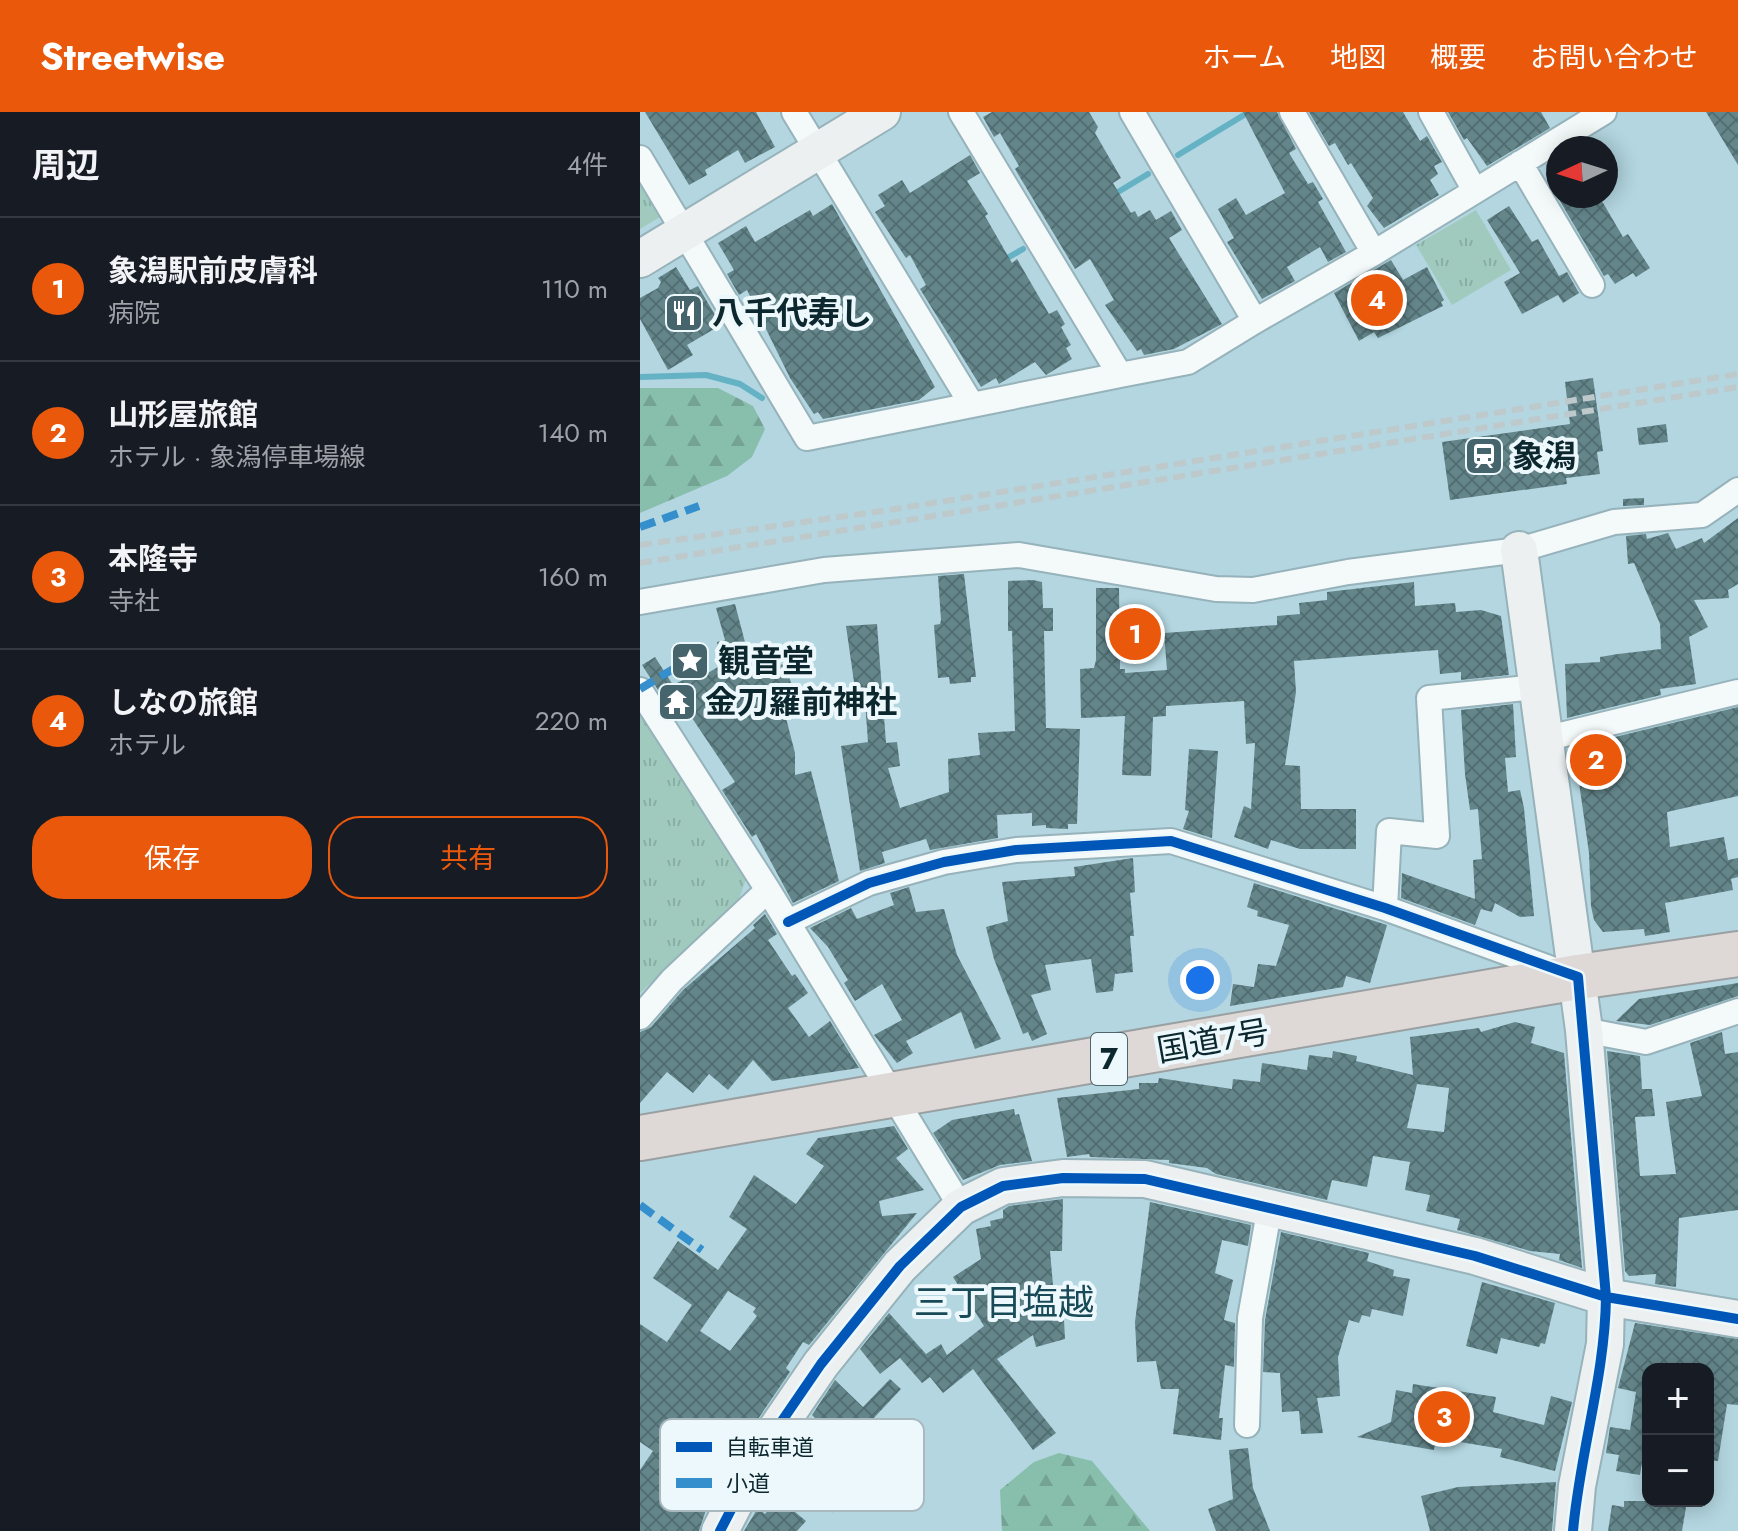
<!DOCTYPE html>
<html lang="ja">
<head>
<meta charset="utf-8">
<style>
	body { margin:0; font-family:Jost,"Noto Sans JP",sans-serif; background:#20242c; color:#f1f3f6 }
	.controls { position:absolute; right:24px; bottom:24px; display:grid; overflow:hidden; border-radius:16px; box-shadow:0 4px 20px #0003 }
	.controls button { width:72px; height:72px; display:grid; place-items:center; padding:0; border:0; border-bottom:2px solid #363941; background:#171b24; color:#f1f3f6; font:40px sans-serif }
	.compass { position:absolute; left:906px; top:24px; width:72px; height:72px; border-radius:50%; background:#171b24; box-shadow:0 4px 20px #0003; rotate:266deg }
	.you { position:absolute; left:560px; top:868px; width:28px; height:28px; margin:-20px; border:6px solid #fff; border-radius:50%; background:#1a73e8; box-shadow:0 0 0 12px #1a73e833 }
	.badge { display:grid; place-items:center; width:52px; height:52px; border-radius:50%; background:#ea580c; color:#fff; font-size:26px; font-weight:700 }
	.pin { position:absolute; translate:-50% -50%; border:4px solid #fff; box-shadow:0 2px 8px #0006 }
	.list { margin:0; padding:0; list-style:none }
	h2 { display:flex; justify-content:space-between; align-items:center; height:104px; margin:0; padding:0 32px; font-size:34px }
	h2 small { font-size:26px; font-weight:400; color:#9ea1a6 }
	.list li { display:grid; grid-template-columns:52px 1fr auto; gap:24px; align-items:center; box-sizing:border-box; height:144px; padding:0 32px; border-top:2px solid #363941 }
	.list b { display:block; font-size:30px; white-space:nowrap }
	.list p { margin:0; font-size:26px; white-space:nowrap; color:#9ea1a6 }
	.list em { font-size:26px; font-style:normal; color:#9ea1a6 }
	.actions { display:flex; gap:16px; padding:24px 32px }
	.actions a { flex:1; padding:18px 0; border:2px solid #ea580c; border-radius:32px; text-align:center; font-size:28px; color:#ea580c }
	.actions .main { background:#ea580c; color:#fff }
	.map { position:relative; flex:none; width:1098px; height:1419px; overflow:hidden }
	header { display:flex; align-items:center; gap:48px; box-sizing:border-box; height:112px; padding:0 40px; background:#ea580c; color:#fff }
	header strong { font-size:38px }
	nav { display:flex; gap:44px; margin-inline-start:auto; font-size:28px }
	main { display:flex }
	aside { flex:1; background:#171b24 }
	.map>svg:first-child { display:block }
</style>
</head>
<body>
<header>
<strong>Streetwise</strong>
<nav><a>ホーム</a><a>地図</a><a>概要</a><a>お問い合わせ</a></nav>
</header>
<main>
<aside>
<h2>周辺<small>4件</small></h2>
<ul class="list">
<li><span class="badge">1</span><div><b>象潟駅前皮膚科</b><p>病院</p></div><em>110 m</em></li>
<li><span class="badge">2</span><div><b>山形屋旅館</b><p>ホテル · 象潟停車場線</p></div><em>140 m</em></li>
<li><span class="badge">3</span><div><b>本隆寺</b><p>寺社</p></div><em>160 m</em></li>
<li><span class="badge">4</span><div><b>しなの旅館</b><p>ホテル</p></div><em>220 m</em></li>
</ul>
<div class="actions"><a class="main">保存</a><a>共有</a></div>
</aside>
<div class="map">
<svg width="1098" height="1419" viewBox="0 0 1098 1419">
	<defs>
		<pattern id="forest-firs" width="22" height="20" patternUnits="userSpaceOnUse" patternTransform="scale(2)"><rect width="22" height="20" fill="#88beac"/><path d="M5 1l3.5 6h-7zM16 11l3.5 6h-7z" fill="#74a394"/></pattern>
		<pattern id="park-tufts" width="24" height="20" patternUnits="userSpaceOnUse" patternTransform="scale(2)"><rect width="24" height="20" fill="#a1cabf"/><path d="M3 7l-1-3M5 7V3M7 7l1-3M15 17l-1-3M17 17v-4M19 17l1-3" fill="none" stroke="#89aea4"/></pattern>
		<pattern id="building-cross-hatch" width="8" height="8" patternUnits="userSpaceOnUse" patternTransform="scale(2)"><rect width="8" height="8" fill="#64868b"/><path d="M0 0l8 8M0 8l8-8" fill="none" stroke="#516e72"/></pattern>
	</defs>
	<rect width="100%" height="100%" fill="#b3d6e0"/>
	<path fill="url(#forest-firs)" d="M0,276h78l35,18 12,23 -13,28 -25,19 -87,37z
		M419,1341l33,8 58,70h-148l-2,-41 34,-28z"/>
	<path fill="url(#park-tufts)" d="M0,70l20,35 -20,12z
		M836,98l35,60 -59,35 -36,-60z
		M0,600l106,167 -7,20 -99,94z"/>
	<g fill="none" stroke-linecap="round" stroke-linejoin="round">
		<path stroke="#65b2c5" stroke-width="6" d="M538,43l71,-43
			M473,83l35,-21
			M362,149l21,-12
			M0,265l66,-2 34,9 22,14"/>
	</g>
	<path fill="url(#building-cross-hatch)" fill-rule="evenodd" d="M5,0h111l19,35 -30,16 -7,-13 -33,20 2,5 -18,10z
		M352,0h97l9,15 -3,6 26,45 -8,5 18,30 4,-2 3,6 12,-7 6,10 15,-9 11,19 -13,8 53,86 -48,25 -30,6 -3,-6 -4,2 -32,-46 9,-5 -24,-41 -15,10 -60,-100 4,-3 -19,-33 -6,4 -11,-20z
		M603,0h34l19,37 -7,4 19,31 5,-2 10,17 -5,3 28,50 -18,10 -8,-15 -33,20 8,14 -33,18 -35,-57 7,-4 -16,-29 18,-11 10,17 39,-22z
		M669,0h94l17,29 7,-5 15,26 -8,4 4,8 -8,6 9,15 -55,33 -17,-22 6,-8 -22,-35 -3,2 -13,-22 -6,3z
		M808,0h93l9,16 -63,38 -20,-28 -3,2z
		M1066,0h32v53z
		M330,43l10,18 -13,8 21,33 -3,2 27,47 5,-4 32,55 8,-4 8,14 -4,3 10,18 -5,3 6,11 -26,16 -11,-13 -36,22 -3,-6 -15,9 -61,-98 6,-4 -16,-30 -4,3 -31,-46 10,-6 -7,-11 24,-15 8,13z
		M918,46v30l-12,-23z
		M917,84h42l24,41 5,-3 22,34 -14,9 -3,-4 -18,11 -7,-10 -4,2z
		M192,92l103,183 -16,13 -96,19 -5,-7 -4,2 -24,-36 -43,-88 -8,5 -12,-21 7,-4 -16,-27 28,-17 9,16 55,-32 3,6z
		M869,94l23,36 6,-3 21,37 8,-4 12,21 -16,10 -5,-8 -36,19 -18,-32 16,-9 -33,-53z
		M751,148l12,20 24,-13 17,33 -3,2 2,4 -65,32 -4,-6 -15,9 -25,-48z
		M36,155l14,23 8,-4 23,39 -34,20 6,10 -25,15 -28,-51v-21l18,-10 3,-6 -3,-4z
		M953,266l10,73 -6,1 3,22 -34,4 1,6 -117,16 -8,-58 128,-18 -5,-42z
		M1026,312l2,18 -29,3 -2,-17z
		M1004,386v7l-21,1v-7z
		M1098,406v66l-10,6 1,8 -35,2 14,27 -19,10 7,47 -36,5 1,6 -94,23 -2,-54 35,-2v-5l18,-3 43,-5 -1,-25 -26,-61 -6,1 -2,-28 20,-2 1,5 21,-6 8,16 26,-11 2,5z
		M324,462l12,103h-5v5l-21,2 -1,-7 -11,1 -4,-53 6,-1 1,-4 -3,-44z
		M393,468l9,2 1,26h10v23h-9l2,97 34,1 -3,95h-9v5l-22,-1v-3l-14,1v-13l-35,2 1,23 -68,12 -4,-11 -44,13 3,11 -25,8 -19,-125 27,-4 -4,-54 -9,1 -9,-63 31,-2 9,119 11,-1 3,24 -12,2 12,40 49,-16 -1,-33 32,-4 -2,-22 37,-2 -3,-100h-4v-50z
		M774,470l1,24 40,-3 1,9 25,-2 20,6 8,59 -48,5v-8l-21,2 -2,-24 -144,11 2,31 -11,73 15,1 1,43h55v40h-56l-29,-9 -3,9 -34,-12 10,-31 7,3 4,-66 -9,1 -2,-43 -78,5v10l-13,1 -2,59 -29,-1 3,-59 -44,2 -1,-49 14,-1 2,-8v-72h23l1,81h5v4l42,-3 -3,-37 113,-8v-9l23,-2 -1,-11 28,-3v-8z
		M95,492l17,65 33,-5 6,19 -13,4 17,66v22l16,-4 28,110 -46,22 -37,-69 -4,3 -30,-47 13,-8 -43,-64 -14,3 -36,-56 13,-8 18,28 20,-10 3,5 27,-16 -6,-22 8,-2 -9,-32z
		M873,592l3,53 -11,1 3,34 12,-2 4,18 10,108 -14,1 -25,-14 -3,9 -11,-3 -6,16 -74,-27 1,-25 73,26 -2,-39 9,-1 -4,-50 -8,1 -5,-36 -4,-64z
		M1098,595v89l-71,16 3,35 54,-10 4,23 10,-2v19l-7,2 2,11 -68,13 5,29 -25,4 -1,-7 -41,3 -9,-12 -3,-14 -2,-53 -15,-106z
		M549,637l29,2 -6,87 -29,-9 6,-18 -4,-1z
		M493,746l2,34 -5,1 4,43h-4l3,36 -18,2 -2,17 -17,2 -5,-34 -46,6 6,25 -20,5 16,39 -15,7 -4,-9 -5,2 -29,-75 -8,-32 22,-6 -6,-39 73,-6 -1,-9z
		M614,771l133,42 -17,58 -24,-7 -3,11 -113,19 3,-22 21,3 4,-23 18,2 13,-41 -32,-9 1,-5 -11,-4z
		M269,775l7,25 28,-3 13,46 44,84 -26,10 -14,-37 -55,29 7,12 -16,10 -23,-28 28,-15 -20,-36 -27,17 -11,-18 4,-3 -20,-33 -18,-19 41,-20 6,11 37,-14 -4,-12z
		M125,802l12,20 -9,6 24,36 3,-2 13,19 -20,15 21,29 21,-16 29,47 -87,13 -19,-21 -25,30 -19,-16 -16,19 -26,-21 -27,31v-71l11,-5 32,-37 72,-62 -2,-3z
		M1098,871v13l-88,29 -34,-4 23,-22z
		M875,910l20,5 -4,16 33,10 18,215 -23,-8 1,-6 -30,-3 -73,-21 3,-11 -34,-8 4,-16 -25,-5 5,-28 -37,-6 -6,31 -35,-7 -5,20 -111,-26 -9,-6 -38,-5v-3l-79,-3 -1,-3 -22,3 -10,-59 82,-9v-6h19l1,-5 73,11 1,-10 27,3 2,-19 45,7 2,-15 23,3 1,-7 24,5 -1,5 57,14 -3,-38 69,-9 2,4zM777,972l32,4 -5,44 -37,-4z
		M1082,920l3,22 13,-2v158l-59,8 -3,69 -21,-3 1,-10 -27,2 -4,-5 -18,-220 33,5 2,33h10l3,27 -20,1 5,59 36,-2 -10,-72 36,-6 -12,-53z
		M374,997l1,6 4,-1 13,47 -32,4 -37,15 -30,-47 19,-13z
		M254,1014l14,23 -12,9 28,32 -45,11 3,15 35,-3 -108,132 -6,-3 -17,26 4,4 -45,66 -36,63 -10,30h-59v-61l13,-19 -13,-9v-118l27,18 25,-37 -39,-27 25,-37 40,29 29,-41 -18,-12 25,-42 42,29 28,-38 -18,-12 12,-16zM88,1179l28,17 -3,4 4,4 -27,35 -30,-20z
		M423,1087l-1,52h-12l3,34 -4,1 4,35 11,-1 1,19 -29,8 -3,-12 -36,24 59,74 -23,17 -60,-81 -30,24 -13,-16 -8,6 -22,-25 -20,16 -20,-25 29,-36 37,41 15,-10 6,11 37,-29 -31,-49 28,-18 -5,-30 15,-3 -1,-5 13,-3v-8l6,-4z
		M510,1090l101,23 -3,21 -26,-6 -7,33 18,7 -9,40 11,3 -1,44 -9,-2 -6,53h4l-2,22 -48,-6 6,-45h-18l-5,-28 -19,1 -2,-40z
		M641,1120l88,21 -2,8 27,9 -1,6 17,3 -7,37 -31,-7 -2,8 -8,-2 -3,8 -10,-3 -11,37 2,39 -23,2 6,35 -22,1 -2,-23 -17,1 -2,-39 -17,-1 2,-52z
		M842,1170l73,21 -10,41 -4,-1 -2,4 -38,-9 -4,16 -31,-8z
		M995,1211l103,16v66l-11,-1 -9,57 -10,-1v-91h-60v56l-8,50 -24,-4 3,-16 -13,-2 4,-26 20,3 6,-38 -18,-4z
		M250,1267l11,10 -28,30 11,10 -10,10 33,36 -14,13 -9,-11 -20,21 -22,-14 -14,14 -42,-41 33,-35 -7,-7 23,-35 28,27z
		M773,1272l83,13 -3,15 51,13 7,-29 21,6 -17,69 -55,-14 2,-8 -66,-11 -2,12 -77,-13 34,-15 5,-32 16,3z
		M608,1336l5,40 17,43h-54l-8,-22 25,-10 -4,-49z
		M916,1370l-4,49h-122l-9,-35 37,-9z
		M138,1386l28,23 -9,10h-53l14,-23 7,6z
		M984,1389h58l-1,5 5,1 -4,24h-74l4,-26 12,2z"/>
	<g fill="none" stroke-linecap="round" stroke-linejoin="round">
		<defs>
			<path id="street" d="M154,0l178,293 148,-30
				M321,0l159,263 68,-13 67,-41
				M492,0l123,209 119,-68
				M652,0l82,141 230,-141
				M791,0l44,79
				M0,46l167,280 165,-33
				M880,51l72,122
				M0,490l184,-32 195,-15 197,34 37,1 95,-18 171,-22 95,-28 88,-7 36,-25
				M0,578l128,200 193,317
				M904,627l194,-47
				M745,796l4,-77 48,5 -8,-138 107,-11
				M148,810l81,-39 75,-21 72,-12 155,-9 214,67 175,64
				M0,905l32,-37 96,-90
				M944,918l62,12 92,-31
				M607,1313l3,-107 20,-112"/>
			<path id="secondary" d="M0,147l242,-147
				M879,438l65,480 22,267 -1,47 -28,142 -4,45
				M80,1419l42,-81 59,-86 79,-98 61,-59 42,-21 60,-8 82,1 330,77 131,41 132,22"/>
			<path id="highway" d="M0,1026l938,-161 160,-23"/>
		</defs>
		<use href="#street" stroke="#96b2ba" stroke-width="28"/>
		<use href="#secondary" stroke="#96b2ba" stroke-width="40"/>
		<use href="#highway" stroke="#9aa0a1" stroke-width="48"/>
		<use href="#street" stroke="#f4f9fa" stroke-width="24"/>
		<use href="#secondary" stroke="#edf0f0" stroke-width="36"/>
		<use href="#highway" stroke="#ded9d7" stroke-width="44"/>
		<path stroke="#bec9cc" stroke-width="6" stroke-dasharray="12 6" stroke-linecap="butt" d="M0,433l249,-35 849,-136
			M0,451l1098,-176"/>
		<path stroke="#358fcd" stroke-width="8" stroke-dasharray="16 8" stroke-linecap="butt" d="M0,415l59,-21
			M0,577l43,-26
			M0,1093l62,45
			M127,1331l68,68"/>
		<defs>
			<path id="cycleway" d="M148,810l81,-39 75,-21 72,-12 155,-9 214,67 193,69 28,320c-1,79 -26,155 -33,234
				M80,1419l42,-81 59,-86 79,-98 61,-59 42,-21 60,-8 82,1 330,77 131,41 132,22"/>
		</defs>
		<use href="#cycleway" stroke="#ecf8fc" stroke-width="15"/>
		<use href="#cycleway" stroke="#0057b8" stroke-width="10"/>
	</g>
	<defs>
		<symbol id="restaurant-square" viewBox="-11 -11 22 22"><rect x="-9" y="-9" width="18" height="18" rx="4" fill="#46646c" stroke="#ecf8fc"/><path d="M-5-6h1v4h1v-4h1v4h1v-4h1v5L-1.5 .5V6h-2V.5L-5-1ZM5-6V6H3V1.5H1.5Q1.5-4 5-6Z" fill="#fff"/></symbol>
		<symbol id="station-square" viewBox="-11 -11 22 22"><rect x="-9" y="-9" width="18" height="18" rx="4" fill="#46646c" stroke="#ecf8fc"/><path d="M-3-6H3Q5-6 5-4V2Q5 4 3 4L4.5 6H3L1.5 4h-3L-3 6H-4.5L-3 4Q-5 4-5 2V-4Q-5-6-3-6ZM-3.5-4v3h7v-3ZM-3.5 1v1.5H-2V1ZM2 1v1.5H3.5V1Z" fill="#fff"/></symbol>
		<symbol id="sight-square" viewBox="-11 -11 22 22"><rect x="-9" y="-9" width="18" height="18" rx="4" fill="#46646c" stroke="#ecf8fc"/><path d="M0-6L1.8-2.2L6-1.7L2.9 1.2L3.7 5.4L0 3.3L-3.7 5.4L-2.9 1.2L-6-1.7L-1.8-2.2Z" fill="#fff"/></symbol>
		<symbol id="temple-square" viewBox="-11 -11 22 22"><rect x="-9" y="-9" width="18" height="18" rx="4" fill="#46646c" stroke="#ecf8fc"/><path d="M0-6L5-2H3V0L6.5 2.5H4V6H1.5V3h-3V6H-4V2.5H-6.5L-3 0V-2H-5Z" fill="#fff"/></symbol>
	</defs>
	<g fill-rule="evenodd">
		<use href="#restaurant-square" x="22" y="179" width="44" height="44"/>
		<use href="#station-square" x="822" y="322" width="44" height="44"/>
		<use href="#sight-square" x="28" y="527" width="44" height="44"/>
		<use href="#temple-square" x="15" y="568" width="44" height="44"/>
	</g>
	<g text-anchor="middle" stroke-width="8" stroke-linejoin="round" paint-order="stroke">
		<rect fill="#ecf8fc" stroke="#4f666c" stroke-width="2" x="451" y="921" width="36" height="52" rx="6"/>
		<g font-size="30" font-weight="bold" fill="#0c272e">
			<text x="469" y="957">7</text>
		</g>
		<g font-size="32" font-weight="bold" fill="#0c272e" stroke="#ecf8fc" text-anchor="start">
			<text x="72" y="212">八千代寿し</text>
			<text x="872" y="355">象潟</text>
			<text x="78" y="560">観音堂</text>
			<text x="65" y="601">金刀羅前神社</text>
		</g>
		<g font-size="32" fill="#0c272e" stroke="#ecf8fc">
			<text transform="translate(573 929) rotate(-10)" y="11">国道7号</text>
		</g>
		<g font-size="36" fill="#174956" stroke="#ecf8fc">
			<text x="364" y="1203">三丁目塩越</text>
		</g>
	</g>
	<rect x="20" y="1307" width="264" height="92" rx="12" fill="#ecf8fc" stroke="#a9b9be" stroke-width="2"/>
	<rect x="36" y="1330" width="36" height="10" fill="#0057b8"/>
	<rect x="36" y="1366" width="36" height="10" fill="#358fcd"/>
	<g font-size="22" fill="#0c272e">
		<text x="86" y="1343">自転車道</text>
		<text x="86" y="1379">小道</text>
	</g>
</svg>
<div class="controls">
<button>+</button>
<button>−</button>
</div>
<svg class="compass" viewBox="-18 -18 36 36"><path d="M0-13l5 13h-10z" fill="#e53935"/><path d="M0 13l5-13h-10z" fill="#9ea1a6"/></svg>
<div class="you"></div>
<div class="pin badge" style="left:495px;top:522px">1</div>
<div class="pin badge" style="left:956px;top:648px">2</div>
<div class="pin badge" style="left:804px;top:1305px">3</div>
<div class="pin badge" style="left:737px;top:188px">4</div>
</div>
</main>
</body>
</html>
